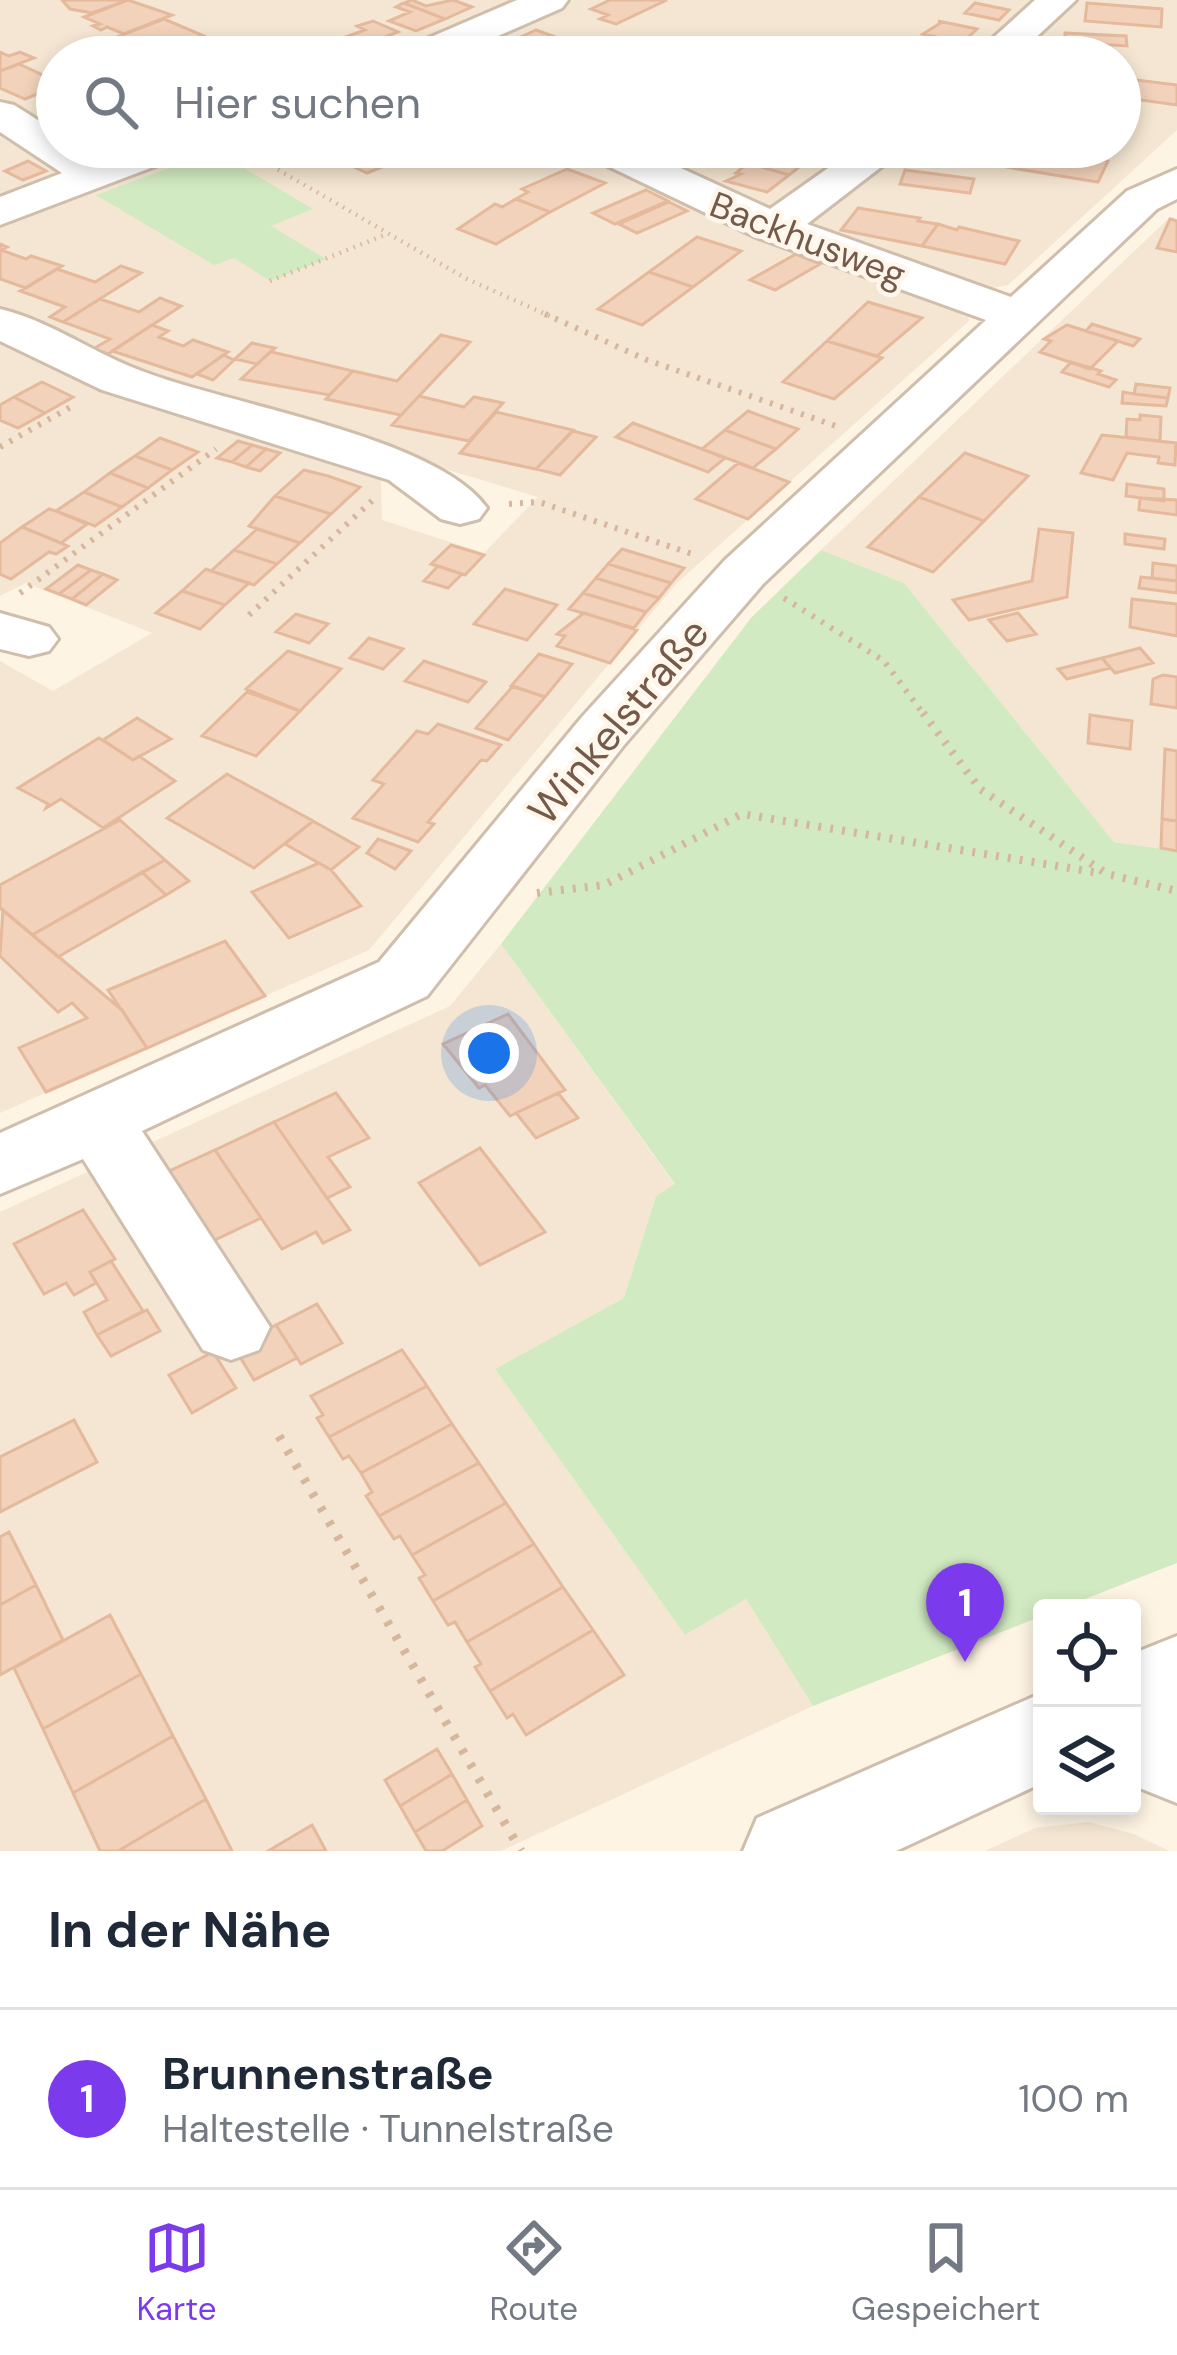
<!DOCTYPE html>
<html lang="de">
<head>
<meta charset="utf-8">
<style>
	body { margin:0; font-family:"DM Sans",sans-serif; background:#f6f6f7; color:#1f2937 }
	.controls { position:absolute; right:36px; bottom:36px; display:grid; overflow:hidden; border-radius:12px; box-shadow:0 6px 18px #0003 }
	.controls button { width:108px; height:108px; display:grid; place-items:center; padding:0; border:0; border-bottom:3px solid #e0e1e3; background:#fff; color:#1f2937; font:60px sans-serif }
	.you { position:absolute; left:489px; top:1053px; width:42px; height:42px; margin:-30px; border:9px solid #fff; border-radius:50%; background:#1a73e8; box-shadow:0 0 0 18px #1a73e833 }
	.badge { display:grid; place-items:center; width:78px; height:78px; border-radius:50%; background:#7c3aed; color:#fff; font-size:39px; font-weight:700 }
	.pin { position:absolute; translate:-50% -99px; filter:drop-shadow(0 3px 6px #0008) }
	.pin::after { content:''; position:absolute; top:63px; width:42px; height:36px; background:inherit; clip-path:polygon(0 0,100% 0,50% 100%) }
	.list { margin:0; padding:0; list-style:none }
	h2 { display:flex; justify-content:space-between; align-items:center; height:156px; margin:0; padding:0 48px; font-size:51px }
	h2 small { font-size:39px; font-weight:400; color:#747a83 }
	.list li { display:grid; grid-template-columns:78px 1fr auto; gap:36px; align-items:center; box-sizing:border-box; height:180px; padding:0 48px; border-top:3px solid #e0e1e3 }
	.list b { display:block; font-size:45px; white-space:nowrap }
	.list p { margin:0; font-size:39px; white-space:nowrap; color:#747a83 }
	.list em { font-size:39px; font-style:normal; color:#747a83 }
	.icon { flex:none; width:66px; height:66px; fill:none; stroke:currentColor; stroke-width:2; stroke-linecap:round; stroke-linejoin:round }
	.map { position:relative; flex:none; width:1177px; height:1851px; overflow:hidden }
	.search { position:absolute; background:#fff; box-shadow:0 6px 18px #0003; left:36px; right:36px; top:36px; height:132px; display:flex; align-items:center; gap:30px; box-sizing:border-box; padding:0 42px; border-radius:66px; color:#747a83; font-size:45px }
	.sheet { height:336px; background:#fff }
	nav { display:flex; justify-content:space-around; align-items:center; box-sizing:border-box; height:168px; border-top:3px solid #e0e1e3; background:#fff; font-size:33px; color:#747a83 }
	nav a { display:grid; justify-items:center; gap:6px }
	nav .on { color:#7c3aed }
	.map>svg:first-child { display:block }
</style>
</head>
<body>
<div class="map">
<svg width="1177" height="1851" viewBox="0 0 1177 1851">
	<rect width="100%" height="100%" fill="#fdf4e4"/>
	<path fill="#f4e6d2" d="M0,0h522l-136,57h-329v90h75l-132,53z
		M573,0h470l-65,57h-533z
		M1079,0h98v130l-169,155 -26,5 -174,-65 98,-78h214v-90h-105z
		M197,147h380l78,41 313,125 1,8 -293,263 -307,366 -369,163v-452l53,30 99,-58 -126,-50 -26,13v-255l107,52 274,85 1,42 102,33 54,-56 -371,-112 -167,-76v-85z
		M623,147h241l-76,58 -23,6z
		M1170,217l7,2v632l-63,-9 -210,-259 -83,-33z
		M501,944l174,241 -19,11 -32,102 -129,71 190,266 61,-36 67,107 -312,145h-501v-639l450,-206z
		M1089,1822l45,12 35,17h-184l50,-23z"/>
	<path fill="#d2eac2" d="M215,151l98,58 -42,17 55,33 -56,22 -36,-23 -20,7 -118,-70z
		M821,550l83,33 210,259 63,9v712l-115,45h-20v8l-229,90 -67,-107 -61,36 -190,-266 129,-71 32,-102 19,-12 -174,-240 250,-326z"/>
	<path fill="#f2d2bb" stroke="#e5b99b" stroke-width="3" d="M62,0h66l-36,13 -22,-4z
		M128,0l44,15 -48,19 -17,-7 -6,3 -8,-4 7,-2 -16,-7z
		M412,0l14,6 27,-6 19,7 -27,12 -41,-16z
		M610,0h57l-51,24 -16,-5 8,-4 -17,-6z
		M404,3l41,16 -29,12 -27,-10 21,-9 -14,-5z
		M975,3l34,7 -10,10 -34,-7z
		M1087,3l75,6 -1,18 -76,-6z
		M164,19l40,17 -49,20 -17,-8 -6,3 -7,-3 6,-3 -17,-7z
		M373,21l25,11 -16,6 7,3 -33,12 -24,-11 33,-12 -8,-4z
		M938,21l39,8 -15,14 -39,-9 19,-12z
		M536,30l33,12 -31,15 -39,-10z
		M1065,33l61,3 1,10 -62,-4z
		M923,34l39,9 -15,14 -40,-9 20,-12z
		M639,44l30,11 -32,2 -14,-5z
		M0,52l9,4 11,-4 14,6 -34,13z
		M19,64l24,11 14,-6v17l-32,13 -25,-11v-17z
		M1120,78l57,7v20l-57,-8z
		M360,147h67l2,1 -62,25 -32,-15z
		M769,147l40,12 -20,16 -41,-12 25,-13z
		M769,147h55l-15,12z
		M942,147h79l8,1 -11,21 -81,-14z
		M1029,148l19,1 60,12 -10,21 -80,-13z
		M28,161l18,10 -23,9 -18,-9z
		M748,163l41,12 -22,17 -41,-11 15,-7 -5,-1z
		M567,169l38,14 -55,29 -34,-13 12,-7 -6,-3z
		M905,170l69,9 -4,14 -70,-9z
		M646,190l22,11 -53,23 -22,-11z
		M516,199l34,13 -54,32 -38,-15 37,-25 7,3z
		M669,202l18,9 -50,22 -18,-9z
		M858,208l62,10 -2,3 20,3 -16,22 -81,-16z
		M1170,219l7,2v31l-20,-4z
		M938,224l19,6 2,-3 60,14 -14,23 -83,-18z
		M697,237l44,14 -48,36 -44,-15z
		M0,244l7,3 -6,3 25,9 5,-3 31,10 -36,22 -26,-9z
		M796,254l24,10 -45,26 -25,-10z
		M121,266l20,7 -78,49 -13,-5 15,-10 -45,-16 37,-22 38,13z
		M649,272l44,15 -51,38 -44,-16z
		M160,298l21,8 -73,48 -15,-5 17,-10 -47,-17 37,-23 39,13z
		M868,302l54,16 -45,38 -50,-15z
		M1092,324l48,15 -7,7 -47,-15z
		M152,325l16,6 -9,6 24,9 10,-6 35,12 -36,25 -80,-26z
		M1067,325l19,6 32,10 -28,28 -50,-17 11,-11 -7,-2z
		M441,335l29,7 -69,73 -75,-16 27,-28 44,10z
		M827,341l55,17 -48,41 -51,-17z
		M252,343l23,5 -18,16 -22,-5z
		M270,352h2l81,19 -24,24 -88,-16z
		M223,355l11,5 -21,20 -16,-6z
		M1071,362l30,9 -3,3 18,6 -7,7 -47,-15z
		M42,382l31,15 -28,16 -31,-16z
		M1136,384l34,4 -2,10 -34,-4z
		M1123,392l11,2 34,4 -2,8 -44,-3z
		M419,396l45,11 10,-10 29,6 -34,38 -77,-16z
		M14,397l31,16 -27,15 -18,-8v-15z
		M748,411l24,9 26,9 -22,20 -51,-19z
		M496,412l77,18 -37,39 -76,-16z
		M1140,415l21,2 -1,24 -34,-4 1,-18 13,1z
		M633,423l69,26 23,9 -17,14 -92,-35z
		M725,430l51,19 -23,19 -51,-19z
		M573,431l23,6 -36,38 -24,-6z
		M1102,435l74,8 -1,22 -17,-2 1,-6 -32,-4 -14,27 -32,-7z
		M160,438l38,14 -26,18 -37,-14z
		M238,441l14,4 -20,17 -15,-4z
		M252,445l14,4 -20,18 -14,-5z
		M266,449l14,4 -20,18 -14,-4z
		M965,453l63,23 -44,45 -65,-24z
		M135,456l37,14 -24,18 -38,-15z
		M738,463l51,19 -41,37 -52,-20z
		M304,470l24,6 32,11 -29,27 -56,-18z
		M110,473l38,15 -26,19 -38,-15z
		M1127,484l37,5v12l-38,-5z
		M84,492l38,15 -27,19 -39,-15z
		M275,496l56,18 -31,29 -51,-17z
		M919,497l65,24 -51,51 -65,-25z
		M1140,498l37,2v15l-38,-5z
		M49,509l7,2 31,13 -26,19 -39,-16z
		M22,527l46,19 -12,8 -7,-2 -38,27 -11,-5v-31z
		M257,529l43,14 -23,21 -43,-14z
		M1039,529l34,4 -6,64 -98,23 -16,-20 79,-19z
		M1125,534l40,5 -1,10 -39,-5z
		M451,545l33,10 -19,20 -34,-11z
		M622,549l62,19 -13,15 -63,-19z
		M234,550l43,14 -23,21 -43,-14z
		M1153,563l24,3v15l-25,-3z
		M608,564l63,19 -12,15 -63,-20z
		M78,565l13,5 -32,24 -13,-5z
		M438,566l24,8 -14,14 -24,-7z
		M206,569l5,2 38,12 -24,22 -43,-14z
		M91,570l12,4 -31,25 -13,-5z
		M103,574l14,6 -31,25 -14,-6z
		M1141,577l36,4v12l-38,-5z
		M596,578l63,20 -13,14 -63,-19z
		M505,589l52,16 -30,35 -53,-16z
		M182,591l43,14 -25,24 -44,-16z
		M583,593l63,19 -12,16 -65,-19z
		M1132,599l45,5v32l-47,-9z
		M584,613l53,17 -27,33 -53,-17 8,-10 -8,-2z
		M1018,613l18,21 -29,7 -18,-21z
		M296,614l32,10 -19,19 -33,-11z
		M369,638l34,11 -20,20 -33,-11z
		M1140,648l13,15 -38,10 -13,-15z
		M288,651l53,18 -41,42 -54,-22z
		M539,654l33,10 -27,33 -34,-11z
		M1102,658l8,10 -43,11 -9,-10z
		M424,661l62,21 -18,20 -63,-21z
		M1163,675l14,2v31l-26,-4 2,-25z
		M513,686l32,11 -37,43 -32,-12z
		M247,692l53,19 -44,45 -54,-20z
		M1090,715l42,6 -2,28 -42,-6z
		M137,718l34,21 -38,21 -30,-20z
		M438,724l63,21 -14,16 -6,-1 -53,62 6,2 -16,18 -65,-24 31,-34 -11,-4 44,-49 11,3z
		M99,738l34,22 6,-4 36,25 -72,47 -42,-29 -15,9 2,-4 -30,-16z
		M1165,749l12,2v70l-15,-2z
		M227,774l86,47 -59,47 -87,-50z
		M1162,819l15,2v30l-16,-3z
		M120,820l45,40 -133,75 -32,-27v-23z
		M313,821l46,26 -28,23 -46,-26z
		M378,839l33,12 -16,18 -28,-16z
		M165,860l24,21 -23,14 -24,-23z
		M319,863l12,7 30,36 -72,32 -37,-46z
		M142,872l24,23 -108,62 -26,-22z
		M3,910l119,100 25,38 -101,44 -27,-44 68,-30 -15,-15 -14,9 -58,-56z
		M225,941l40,55 -118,52 -39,-58z
		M508,1014l57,76 -55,26 -25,-31 -6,3 -36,-44z
		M336,1093l33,45 -41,19 22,30 -23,11 -53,-76z
		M558,1093l20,25 -42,20 -20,-25z
		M274,1122l53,76 23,32 -27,13 -7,-11 -34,17 -67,-99z
		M480,1148l65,84 -65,33 -61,-82z
		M215,1150l46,68 -65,31 -44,-70z
		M83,1210l32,49 -25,13 6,11 -22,12 -8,-12 -22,11 -30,-50z
		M111,1261l32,50 -46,24 -13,-23 23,-12 -17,-28z
		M317,1304l25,39 -41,21 -25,-39z
		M147,1310l13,21 -49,25 -14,-21z
		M276,1325l21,33 -43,22 -20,-33z
		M402,1350l25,36 -98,51 -12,-19 6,-3 -12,-19z
		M213,1352l23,36 -44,25 -23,-38z
		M427,1386l25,38 -91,49 -12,-17 -6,3 -14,-22z
		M74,1420l23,42 -97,50v-55z
		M452,1424l27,39 -100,53 -13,-20 6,-4 -11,-19z
		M479,1463l27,40 -94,52 -12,-19 -6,3 -15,-23z
		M506,1503l28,41 -101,57 -14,-23 6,-3 -13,-20z
		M9,1532l27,53 -36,20v-68z
		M534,1544l29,43 -96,55 -12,-20 -7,3 -15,-24z
		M36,1585l27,55 -63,35v-70z
		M563,1587l30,43 -103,61 -15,-24 6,-3 -14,-22z
		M110,1615l31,59 -98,55 -29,-61z
		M593,1630l31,45 -98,60 -13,-21 -6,4 -17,-27z
		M141,1674l32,62 -100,57 -30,-64z
		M173,1736l33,63 -88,52h-18l-27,-58z
		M437,1749l15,25 -52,32 -15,-26z
		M452,1774l15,26 -52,32 -15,-26z
		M206,1799l26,52h-114z
		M467,1800l15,26 -40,25h-16l-11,-19z
		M312,1825l14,26h-58z"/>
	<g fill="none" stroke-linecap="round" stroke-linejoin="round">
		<defs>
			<path id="minor" d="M517,0h51l-6,8 -112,49h-53l6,-8z
				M1035,0h41l-61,57h-43z
				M0,102l14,3 43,27v15h23l19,12 30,-12h59l-6,9 -182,69v-28l62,-24 -62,-41z
				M581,147h54l135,62 88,-62h49l-100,77 204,73 116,-106 50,-22v30l-20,10 -394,375 -139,161 -197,251 -285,135 128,196 -11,23 -28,10 -28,-10 -120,-191 -83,35v-61l379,-171 203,-245 143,-157 261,-240 -230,-83 -169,-81z
				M0,309c47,11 89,41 134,59 87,36 302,67 353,140l-8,11 -19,5 -19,-5 -52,-39 -287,-90 -102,-49z
				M0,613l49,14 9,12 -9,12 -20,5 -29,-7z
				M1177,1636v167l-45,-18v-131z
				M1042,1693v90l-146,68h-153l14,-33z"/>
		</defs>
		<use href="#minor" stroke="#d0bead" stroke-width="6"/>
		<path stroke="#d7b69e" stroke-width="4.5" stroke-dasharray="1.5 6" stroke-linecap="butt" d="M239,147l228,132 85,38
			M270,281l117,-47"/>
		<path stroke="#d7b69e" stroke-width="6" stroke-dasharray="3 8" stroke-linecap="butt" d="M545,314l102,46 192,67
			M0,447l76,-43
			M509,504l30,-2 156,53
			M20,593l196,-144
			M784,598l100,63 41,55
			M249,615l126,-117"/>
		<path stroke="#d7b69e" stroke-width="8" stroke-dasharray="3 9" stroke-linecap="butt" d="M923,713l57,76 127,85 70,17
			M537,893l67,-8 138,-71 358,59"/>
		<path stroke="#d7b69e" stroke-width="9" stroke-dasharray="4.5 12" stroke-linecap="butt" d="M279,1436l242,415"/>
		<use href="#minor" fill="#fff" fill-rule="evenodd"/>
	</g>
	<g text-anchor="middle" stroke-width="9" stroke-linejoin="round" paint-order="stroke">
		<g font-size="36" fill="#755a49" stroke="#fff7eb">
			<text transform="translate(808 239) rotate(21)" y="13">Backhusweg</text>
		</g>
		<g font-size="42" fill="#755a49" stroke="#fff7eb">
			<text transform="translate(618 721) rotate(-50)" y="15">Winkelstraße</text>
		</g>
	</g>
</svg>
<div class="controls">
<button><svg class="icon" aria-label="locate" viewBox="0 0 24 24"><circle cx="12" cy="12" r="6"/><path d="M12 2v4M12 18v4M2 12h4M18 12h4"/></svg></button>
<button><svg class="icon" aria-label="layers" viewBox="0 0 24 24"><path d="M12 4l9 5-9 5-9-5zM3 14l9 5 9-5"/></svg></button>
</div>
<div class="you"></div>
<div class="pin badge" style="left:965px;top:1662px">1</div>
<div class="search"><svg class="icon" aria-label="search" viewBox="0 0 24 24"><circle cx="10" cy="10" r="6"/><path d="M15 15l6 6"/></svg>Hier suchen</div>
</div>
<section class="sheet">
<h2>In der Nähe<small></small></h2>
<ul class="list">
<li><span class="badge">1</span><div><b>Brunnenstraße</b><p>Haltestelle · Tunnelstraße</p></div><em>100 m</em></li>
</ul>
</section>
<nav>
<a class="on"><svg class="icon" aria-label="map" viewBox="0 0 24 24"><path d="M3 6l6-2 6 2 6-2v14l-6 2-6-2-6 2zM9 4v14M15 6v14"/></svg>Karte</a>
<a><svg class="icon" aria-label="directions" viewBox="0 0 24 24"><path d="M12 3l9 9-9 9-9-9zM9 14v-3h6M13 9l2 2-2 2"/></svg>Route</a>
<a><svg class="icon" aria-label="saved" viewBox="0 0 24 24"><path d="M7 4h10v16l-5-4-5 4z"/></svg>Gespeichert</a>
</nav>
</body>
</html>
